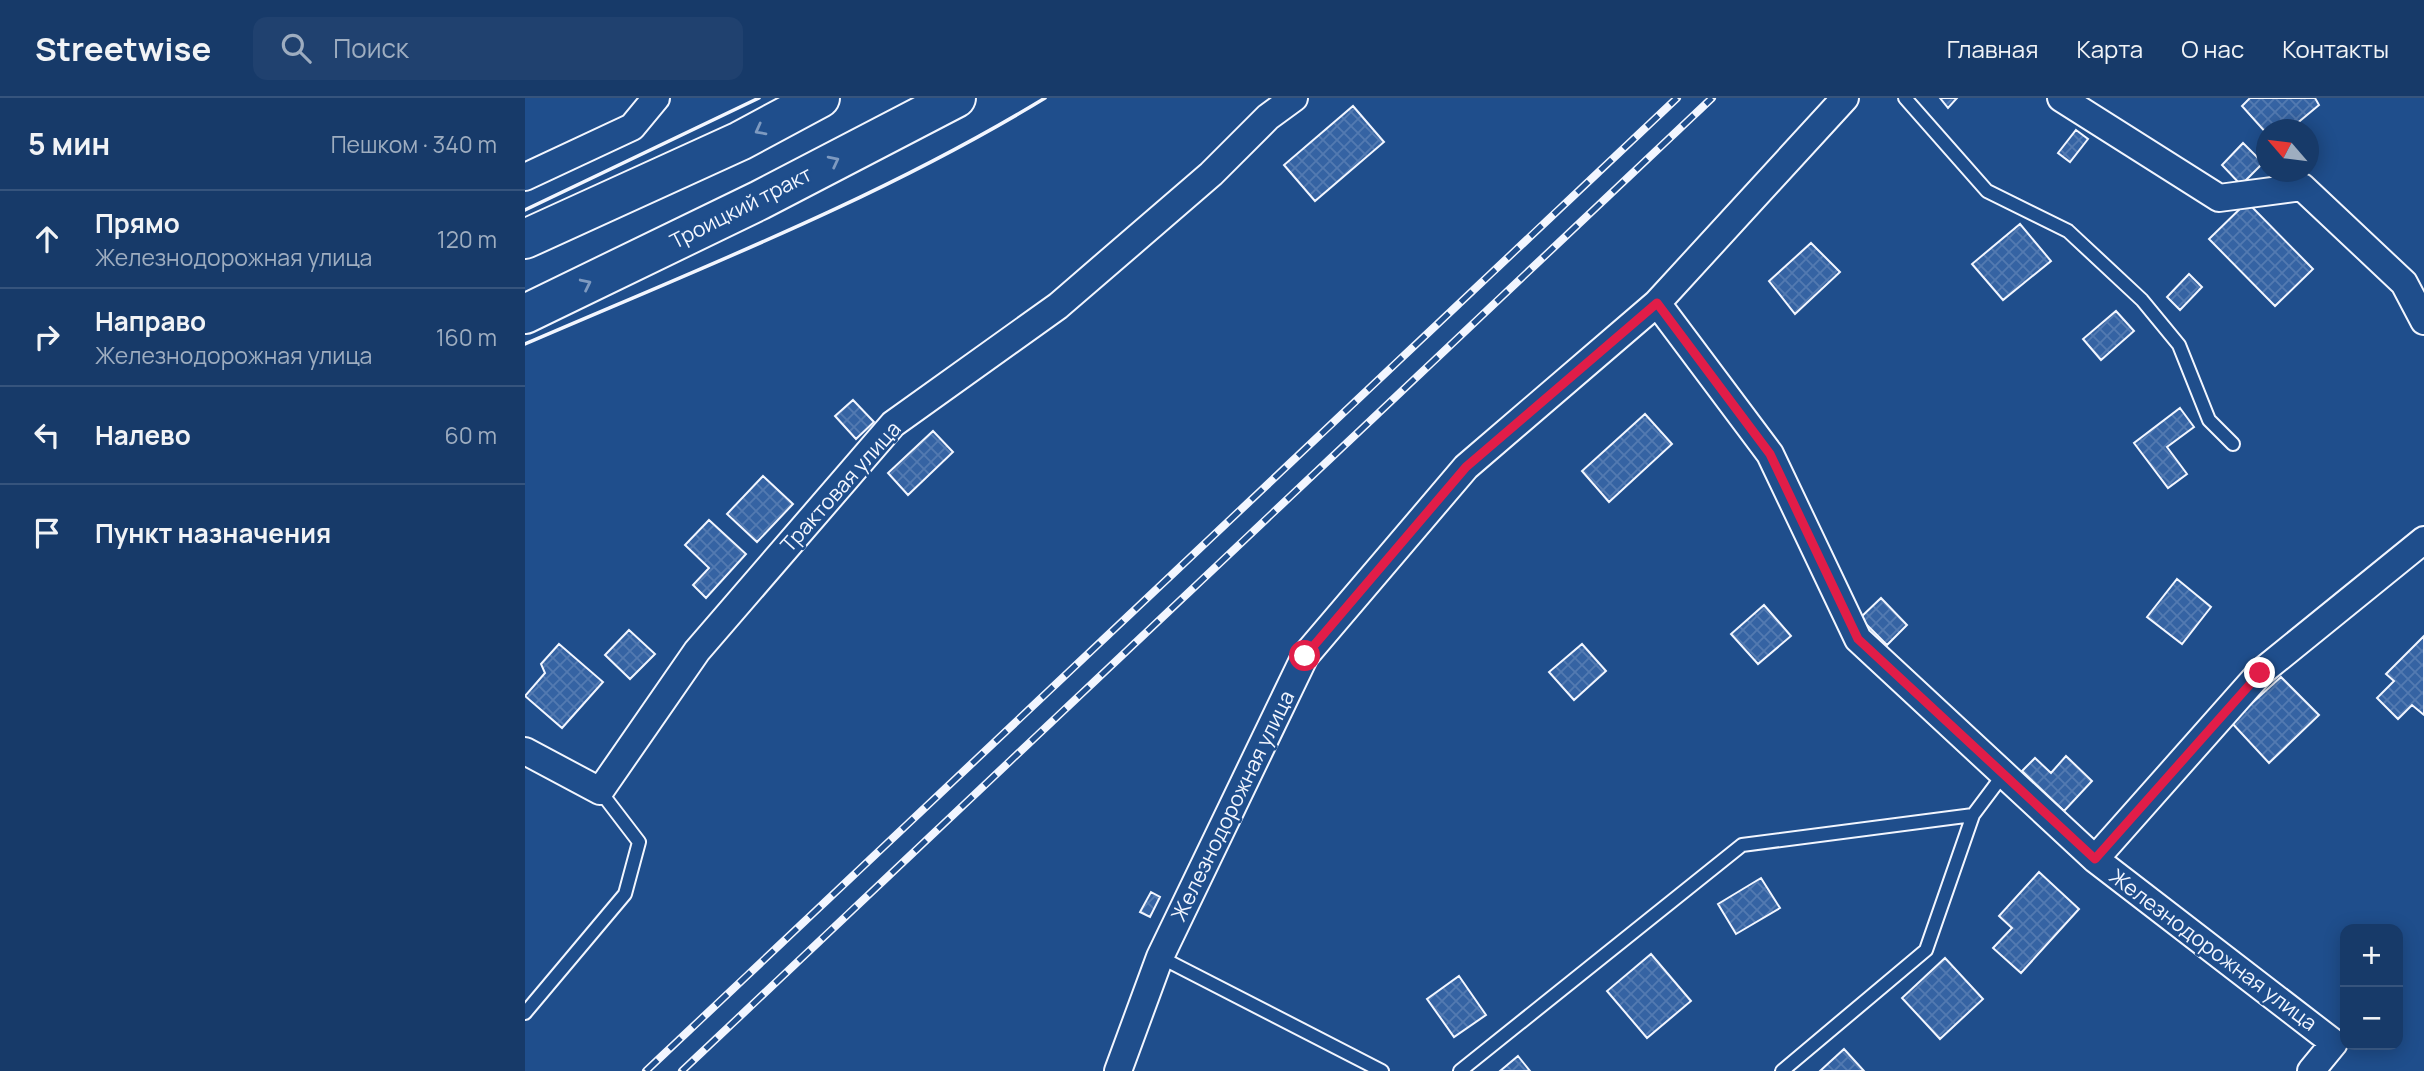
<!DOCTYPE html>
<html lang="ru">
<head>
<meta charset="utf-8">
<style>
	body { margin:0; font-family:Manrope,sans-serif; background:#20416f; color:#f1f3f6 }
	.controls { position:absolute; right:21px; bottom:21px; display:grid; overflow:hidden; border-radius:14px; box-shadow:0 4px 18px #0003 }
	.controls button { width:63px; height:63px; display:grid; place-items:center; padding:0; border:0; border-bottom:2px solid #36547d; background:#173a69; color:#f1f3f6; font:35px sans-serif }
	.compass { position:absolute; left:1731px; top:21px; width:63px; height:63px; border-radius:50%; background:#173a69; box-shadow:0 4px 18px #0003; rotate:298deg }
	.stop { position:absolute; width:21px; height:21px; margin:-16px; border:5px solid #e11d48; border-radius:50%; background:#fff }
	.stop.end { background:#e11d48; border-color:#fff; box-shadow:0 2px 7px #0008 }
	.list { margin:0; padding:0; list-style:none }
	h2 { display:flex; justify-content:space-between; align-items:center; height:91px; margin:0; padding:0 28px; font-size:30px }
	h2 small { font-size:23px; font-weight:400; color:#9eadc0 }
	.list li { display:grid; grid-template-columns:46px 1fr auto; gap:21px; align-items:center; box-sizing:border-box; height:98px; padding:0 28px; border-top:2px solid #36547d }
	.list b { display:block; font-size:26px; white-space:nowrap }
	.list p { margin:0; font-size:23px; white-space:nowrap; color:#9eadc0 }
	.list em { font-size:23px; font-style:normal; color:#9eadc0 }
	.icon { flex:none; width:38px; height:38px; fill:none; stroke:currentColor; stroke-width:2; stroke-linecap:round; stroke-linejoin:round }
	.map { position:relative; flex:none; width:1899px; height:973px; overflow:hidden }
	header { display:flex; align-items:center; gap:42px; box-sizing:border-box; height:98px; padding:0 35px; background:#173a69; border-bottom:2px solid #36547d }
	header strong { font-size:33px }
	nav { display:flex; gap:38px; margin-inline-start:auto; font-size:24px }
	.search { width:490px; height:63px; background:#20416f; display:flex; align-items:center; gap:18px; box-sizing:border-box; padding:0 24px; border-radius:14px; color:#9eadc0; font-size:26px }
	main { display:flex }
	aside { flex:1; background:#173a69 }
	.map>svg:first-child { display:block }
</style>
</head>
<body>
<header>
<strong>Streetwise</strong>
<div class="search"><svg class="icon" aria-label="search" viewBox="0 0 24 24"><circle cx="10" cy="10" r="6"/><path d="M15 15l6 6"/></svg>Поиск</div>
<nav><a>Главная</a><a>Карта</a><a>О нас</a><a>Контакты</a></nav>
</header>
<main>
<aside>
<h2>5 мин<small>Пешком · 340 m</small></h2>
<ul class="list">
<li><svg class="icon" aria-label="ahead" viewBox="0 0 24 24"><path d="M12 20V5M6 11l6-6 6 6"/></svg><div><b>Прямо</b><p>Железнодорожная улица</p></div><em>120 m</em></li>
<li><svg class="icon" aria-label="right" viewBox="0 0 24 24"><path d="M7 20v-9h11M14 6l5 5-5 5"/></svg><div><b>Направо</b><p>Железнодорожная улица</p></div><em>160 m</em></li>
<li><svg class="icon" aria-label="left" viewBox="0 0 24 24"><path d="M17 20v-9H6M10 6l-5 5 5 5"/></svg><div><b>Налево</b></div><em>60 m</em></li>
<li><svg class="icon" aria-label="arrive" viewBox="0 0 24 24"><path d="M6 21V4h12l-3 4 3 4H6"/></svg><div><b>Пункт назначения</b></div></li>
</ul>
</aside>
<div class="map">
<svg width="1899" height="973" viewBox="0 0 1899 973">
	<defs>
		<pattern id="building-cross-hatch" width="8" height="8" patternUnits="userSpaceOnUse" patternTransform="scale(1.75)"><rect width="8" height="8" fill="#3563a3"/><path d="M0 0l8 8M0 8l8-8" fill="none" stroke="#537ab1"/></pattern>
	</defs>
	<rect width="100%" height="100%" fill="#1f4e8c"/>
	<path fill="url(#building-cross-hatch)" stroke="#f2f6ff" stroke-width="2" d="M1415,0h17l-9,10z
		M1725,0h65l4,7 -30,25h-22v4l-25,-28z
		M828,8l31,36 -69,59 -31,-36z
		M1551,32l12,9 -18,23 -12,-9z
		M1718,45l20,20 -22,22 -19,-20z
		M1722,104l66,67 -38,37 -66,-67z
		M1495,126l31,37 -48,39 -31,-36z
		M1286,145l29,29 -45,42 -26,-33z
		M1664,176l13,13 -22,23 -13,-13z
		M1591,213l18,20 -33,29 -18,-21z
		M328,302l21,22 -18,17 -21,-23z
		M1655,310l14,19 -27,20 20,27 -19,14 -34,-45z
		M1120,316l27,30 -63,58 -27,-31z
		M408,333l20,21 -45,43 -20,-22z
		M238,378l30,28 -36,38 -30,-28z
		M184,422l37,34 -40,44 -13,-13 16,-17 -24,-23z
		M1652,481l34,28 -29,37 -35,-27z
		M1356,500l26,27 -20,20 -27,-27z
		M1239,507l27,31 -33,28 -27,-30z
		M104,532l26,24 -25,25 -25,-24z
		M1899,538v79l-12,-10 -14,14 -21,-21 17,-17 -8,-7z
		M34,546l44,38 -41,46 -37,-32 20,-23 -4,-9z
		M1057,546l24,27 -32,29 -25,-28z
		M1756,579l38,38 -50,48 -38,-41z
		M1541,658l26,25 -28,30 -42,-40 13,-13 16,15z
		M1514,774l40,37 -58,64 -28,-25 19,-20 -13,-12z
		M1236,780l19,30 -44,26 -18,-30z
		M626,794l9,5 -10,20 -10,-5z
		M1126,856l40,47 -44,37 -40,-47z
		M1420,860l38,41 -43,40 -38,-41z
		M934,878l27,39 -32,22 -27,-38z
		M1319,951l20,22h-44z
		M993,958l12,15h-30z"/>
	<g fill="none" stroke-linecap="round" stroke-linejoin="round">
		<defs>
			<path id="service" d="M1380,0l82,93 81,40 74,69 37,45 30,75 24,24
				M635,859l222,114
				M0,915l100,-119 14,-52 -39,-51
				M935,973l282,-226 231,-30
				M1257,973l144,-121 47,-135 30,-40"/>
			<path id="minor" d="M1536,0l158,100 83,-11 102,96 20,38
				M0,79l107,-50 24,-29
				M1132,205l113,151 88,185 237,220 239,184 -23,28
				M0,653l75,40 97,-140 196,-227 165,-118 153,-132 57,-57 26,-19
				M1570,761l165,-186 164,-133
				M593,973l42,-114 145,-301 161,-189 191,-164 188,-205"/>
			<path id="primary" d="M0,141l215,-98 80,-43
				M0,216l235,-114 196,-102"/>
		</defs>
		<use href="#service" stroke="#f2f6ff" stroke-width="16"/>
		<use href="#minor" stroke="#f2f6ff" stroke-width="30"/>
		<use href="#primary" stroke="#f2f6ff" stroke-width="42"/>
		<use href="#service" stroke="#1f4e8c" stroke-width="12"/>
		<use href="#minor" stroke="#1f4e8c" stroke-width="26"/>
		<use href="#primary" stroke="#1f4e8c" stroke-width="38"/>
		<defs>
			<path id="rail" d="M121,973l1031,-973
				M157,973l1030,-973"/>
		</defs>
		<use href="#rail" stroke="#f2f6ff" stroke-width="8"/>
		<use href="#rail" stroke="#1f4e8c" stroke-width="5" stroke-dasharray="16" stroke-linecap="butt"/>
		<path stroke="#f2f6ff" stroke-width="3.5" d="M0,112l234,-112
			M0,246c176,-76 356,-146 520,-246"/>
	</g>
	<defs><path id="oneway-chevron" d="M-2-3.5L2.5 0L-2 3.5" fill="none" stroke-width="1.6" stroke-linecap="round" stroke-linejoin="round" transform="scale(1.75)"/></defs>
	<g stroke="#7e9ac0">
		<use href="#oneway-chevron" transform="translate(235 32) rotate(152)"/>
		<use href="#oneway-chevron" transform="translate(309 63) rotate(-27)"/>
		<use href="#oneway-chevron" transform="translate(61 186) rotate(-26)"/>
	</g>
	<g fill="none" stroke-linecap="round" stroke-linejoin="round">
		<path stroke="#e11d48" stroke-width="9" d="M780,558l161,-189 191,-164 113,151 88,185 237,220 165,-186"/>
	</g>
	<g text-anchor="middle" stroke-width="5" stroke-linejoin="round" paint-order="stroke">
		<g font-size="21" fill="#f2f6ff" stroke="#1f4e8c">
			<text transform="translate(216 110) rotate(-27)" y="7">Троицкий тракт</text>
			<text transform="translate(316 389) rotate(-48)" y="7">Трактовая улица</text>
			<text transform="translate(708 708) rotate(-64)" y="7">Железнодорожная улица</text>
			<text transform="translate(1688 852) rotate(37)" y="7">Железнодорожная улица</text>
		</g>
	</g>
</svg>
<div class="controls">
<button>+</button>
<button>−</button>
</div>
<svg class="compass" viewBox="-18 -18 36 36"><path d="M0-13l5 13h-10z" fill="#e53935"/><path d="M0 13l5-13h-10z" fill="#9eadc0"/></svg>
<div class="stop" style="left:780px;top:558px"></div>
<div class="stop end" style="left:1735px;top:575px"></div>
</div>
</main>
</body>
</html>
